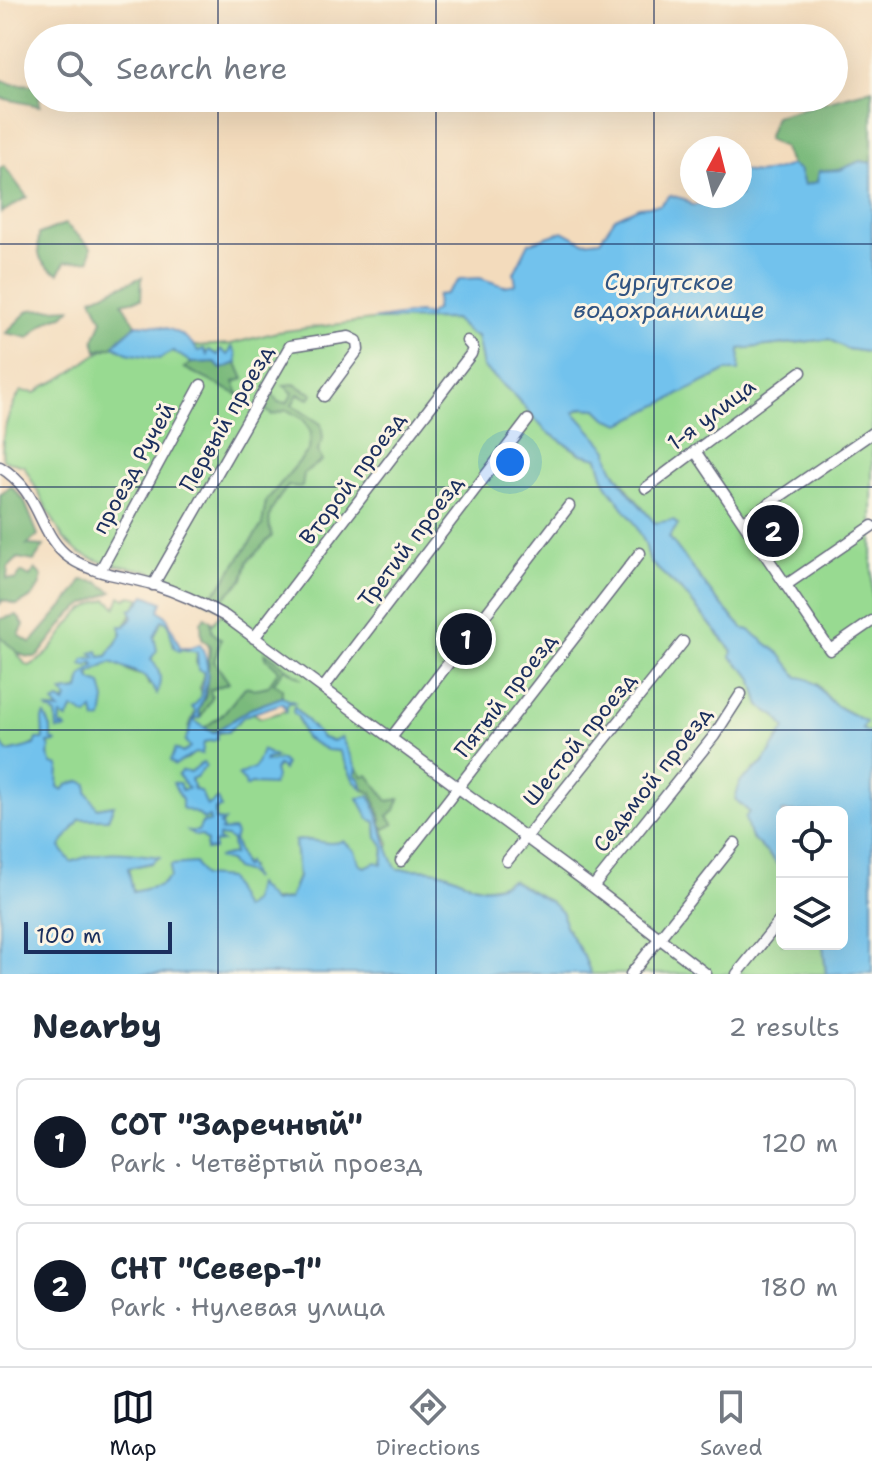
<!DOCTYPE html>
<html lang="en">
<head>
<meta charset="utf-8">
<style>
	body { margin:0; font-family:"Shantell Sans",sans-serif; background:#f6f6f7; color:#1f2937 }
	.controls { position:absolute; right:24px; bottom:24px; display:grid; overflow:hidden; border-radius:12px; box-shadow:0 8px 32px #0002 }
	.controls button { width:72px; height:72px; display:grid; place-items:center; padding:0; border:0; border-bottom:2px solid #e0e1e3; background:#fff; color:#1f2937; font:40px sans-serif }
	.compass { position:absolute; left:680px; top:136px; width:72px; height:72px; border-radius:50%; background:#fff; box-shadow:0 8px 32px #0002; rotate:7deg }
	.scale { position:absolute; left:24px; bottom:20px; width:148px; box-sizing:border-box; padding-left:8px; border:4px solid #1b2f5e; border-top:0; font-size:22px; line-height:28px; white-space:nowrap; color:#1b2f5e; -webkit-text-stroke:6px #fcf5e5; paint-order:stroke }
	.you { position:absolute; left:510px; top:462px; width:28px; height:28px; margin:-20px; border:6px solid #fff; border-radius:50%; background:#1a73e8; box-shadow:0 0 0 12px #1a73e833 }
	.badge { display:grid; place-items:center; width:52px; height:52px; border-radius:50%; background:#111827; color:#fff; font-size:26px; font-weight:700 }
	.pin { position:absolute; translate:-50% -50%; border:4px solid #fff; box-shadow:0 2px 8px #0006 }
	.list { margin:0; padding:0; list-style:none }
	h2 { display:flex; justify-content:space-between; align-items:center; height:104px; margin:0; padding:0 32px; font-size:34px }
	h2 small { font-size:26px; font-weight:400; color:#747a83 }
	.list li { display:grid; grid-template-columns:52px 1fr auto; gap:24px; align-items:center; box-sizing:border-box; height:128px; margin:0 16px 16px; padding:0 16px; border:2px solid #e0e1e3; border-radius:12px }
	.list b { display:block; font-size:30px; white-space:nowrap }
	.list p { margin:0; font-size:26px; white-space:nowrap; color:#747a83 }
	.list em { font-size:26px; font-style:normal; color:#747a83 }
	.icon { flex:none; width:44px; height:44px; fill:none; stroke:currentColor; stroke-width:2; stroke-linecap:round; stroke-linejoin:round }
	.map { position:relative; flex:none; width:872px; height:974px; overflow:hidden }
	.search { position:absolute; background:#fff; box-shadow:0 8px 32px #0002; left:24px; right:24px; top:24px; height:88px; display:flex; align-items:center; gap:20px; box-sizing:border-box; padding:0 28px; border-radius:44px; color:#747a83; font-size:30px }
	.sheet { height:392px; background:#fff }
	nav { display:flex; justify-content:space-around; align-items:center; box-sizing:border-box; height:112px; border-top:2px solid #e0e1e3; background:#fff; font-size:22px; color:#747a83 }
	nav a { display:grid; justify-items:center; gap:4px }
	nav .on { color:#111827 }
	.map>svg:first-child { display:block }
</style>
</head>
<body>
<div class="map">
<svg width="872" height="974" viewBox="0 0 872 974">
	<rect width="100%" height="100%" fill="#fcf5e5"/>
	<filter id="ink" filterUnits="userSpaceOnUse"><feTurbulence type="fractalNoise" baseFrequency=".0125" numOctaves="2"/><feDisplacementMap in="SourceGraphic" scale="16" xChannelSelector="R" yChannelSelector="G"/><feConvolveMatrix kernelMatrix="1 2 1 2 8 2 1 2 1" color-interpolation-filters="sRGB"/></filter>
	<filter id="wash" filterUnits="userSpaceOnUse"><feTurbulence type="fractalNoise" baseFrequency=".006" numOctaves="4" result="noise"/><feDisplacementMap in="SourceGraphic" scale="32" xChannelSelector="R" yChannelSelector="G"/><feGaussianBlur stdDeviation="1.8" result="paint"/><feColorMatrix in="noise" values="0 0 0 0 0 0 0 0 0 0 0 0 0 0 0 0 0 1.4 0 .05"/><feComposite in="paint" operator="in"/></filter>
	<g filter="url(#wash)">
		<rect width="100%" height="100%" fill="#f3dbbc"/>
		<path fill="#98da91" stroke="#5a8478" stroke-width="2" fill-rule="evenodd" d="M425,318l29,1 16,15 7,2 6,31 30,27 33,37 35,23 17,4 8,26 28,38 11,21 5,19 35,32 47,57 -1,6 21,20 8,29 17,11 8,12 -22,34 -10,7 -3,66 24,24 8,13v71h41l3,30h-235l-7,-17 -33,-55 -39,-22c-37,18 -44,-3 -75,-9 -12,-3 -27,-1 -40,-2l-10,-16 2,-10 -8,-18 -23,-27 18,24 1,15c10,9 6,15 5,27l-17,3c-28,-11 -37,-32 -70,-26l3,36 -9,22 -37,3 -9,7 -73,-32 -9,8 -28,8 -5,-25 23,-5h-80l-12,-16 21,-29 28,1 5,-14 -16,3 -11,-17 -23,-1 -5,-3 -10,-32 -1,-12 7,-1 -3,-4v-10l-7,-4 -1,15c-9,6 -25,14 -35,13l-8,-10v-105l9,5 16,22 4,2c36,-16 31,-54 78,-67l9,8 4,-11 5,3 6,-3 9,2 -15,28h-5l2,8 -15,22 -19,4 7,6 -13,10 -3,14 -16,2 4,6 -7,12 -10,-1 6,5 4,14 1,-13 6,4 6,-11 9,4 11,-2 9,8v-7l-13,-37 22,-13 22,12 12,3 4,10 5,-49 7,-17 7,3 6,24 23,5 -1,11 8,9 -4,16 2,7 -13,32 2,19 -7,7 -9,-4 12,10c14,-10 22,-28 41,-27l16,-16 9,-3 8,5 25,-7 1,-8 5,-1 -10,-5 -32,12 -37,24 -19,-12 2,-4 3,1 9,-50 1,-40 15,-18 -51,-24 -23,-15 -46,-8 -25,-10 -16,-15 -39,-72 -21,-6c-3,-25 5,-48 18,-69l15,2c10,-10 11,-7 22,-13 21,-10 32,-26 56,-34 25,13 44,-1 67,8l15,-8 35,-2 46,-12 95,-12zM294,707l28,31 11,3 24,28 -3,12 -15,-30 -12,-2 -22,-11zM204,763l1,3 -9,11 -5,1 3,11 12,18 11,-8 -2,21 8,1 -4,9 15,10 11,28 2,-5 3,4 -15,2 -6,-8 -9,-4 14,-3 -2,-13 -5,-4 -9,-1 -1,4 -11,9 1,-8 -6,-6 9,-13 -1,-6c-19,-3 -27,-17 -35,-33l7,7 8,-2 -11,-13 13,-3z
			M829,339l18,10 20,3 5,-6v384l-3,3 -8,-4 4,-8 -32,-17 -16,-20 -19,-7 -18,-23 -31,-24 -6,-1 -27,-30 -47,-62 9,-12 -5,-5 -18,4 -34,-44 -47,-68 8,-4 15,1 9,9 15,6 105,-54 13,1v-22z"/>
		<path fill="#7aba7b" stroke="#4a746c" stroke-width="2" d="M0,79l12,5 26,1 2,21 -40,-8z
			M872,89v74l-12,-2 -20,9 -21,1 -1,11 -14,3 -5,-15 -8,-5 -8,-18 -16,-8 8,-23z
			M4,166l23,31 -26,16 -1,-45z
			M65,224l26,23 -1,13 -25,2 -6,11c-21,-8 -22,-18 -20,-39z
			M142,277l-1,22 -19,4 14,21c-7,9 -16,12 -22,22l-17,5 -3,-11 8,-20 -10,-22z
			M71,308l-8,8c-15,2 -24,12 -34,22l-23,-5 23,-23z
			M214,362l7,7 16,-6 7,16 -10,3 6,14 -56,-28 8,-5z
			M294,384l19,10 -4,5 -11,-5 -6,11 29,19 2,14 -5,13 4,10 -18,12 -2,14 -14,-1c-13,17 -24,28 -16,50l-24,25 -5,18 -19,19 -15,3 -13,-6 3,-3 10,4 10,-8 43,-63 4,-24 43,-51 2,-17 -7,-13 -17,-10 -15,5 -9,-7 8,-16 7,10 9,1 6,-10 -10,-8z
			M11,486l13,14 14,35 -11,10 17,1 -10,15 -16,-3 -10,10 -1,11 9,1 5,-8 9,5 5,-8 7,7c-3,17 -10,22 -25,29l-14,-5 -3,4v-109z
			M82,580l16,2 14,10 -27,12 -15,11 -32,41c-16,6 -26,-10 -38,-19v-18l17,-4 7,10 -5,10 12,8 46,-53z
			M205,617l6,4 1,11 9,7 -7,22 15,22 -19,7 2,8 -12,20 -2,-8 8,-15 4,-50 -8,-6 -1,-17z
			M265,652l37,27 -17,-11 -11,15 8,6v8l-32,12 -37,24 -9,-5 18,-13 23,-28 10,2 13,-3 11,-16 -13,-12z
			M357,769l6,7 5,-1 20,26 11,-2 -4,11 -7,6 6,8 -9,5 -4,-4v-7l-9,-25 -9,-4 -3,-9 -6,-5z"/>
		<path fill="#72c2ed" stroke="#4678a6" stroke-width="2" d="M860,161l12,2v183l-5,6 -20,-3 -18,-10 -89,10 -1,22h-13l-105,53 -15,-6 -9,-9 -15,-1 -8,4 34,38c-1,22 33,56 47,73l18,-3 5,5 -9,12 47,62 27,30 6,1 31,24 18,23c19,1 24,18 37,28 9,6 21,11 31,17l-4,7 7,4 3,-3v243l-46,1 -3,-30h19v-132h-60v61l-8,-13 -24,-24 -5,-18 4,-6 -14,-13 5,-17 23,-19 22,-34 -8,-12 -17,-11 -8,-29 -21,-20 1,-7 -47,-56 -35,-32 -5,-19 -11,-21 -28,-38 -8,-26 -16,-4 -36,-23 -33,-37 -30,-27 -6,-31 -7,-2 -16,-15 -82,1 46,-7 10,2 8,-6 1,-14 8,-1 15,-15 20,-1 24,8 12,-2 -2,-11 15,-30 34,-12 20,11 17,-2 15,-22 24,-11 21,-2 10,-10 14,4 8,6h21l11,-9h16v-26c19,6 33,1 51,-5l8,5 5,15 13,-3 2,-11 21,-1z
			M136,324c24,1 48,5 62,27l6,-2 3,6 2,-5 9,5 2,-6 8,6 4,-8 4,7 1,9 -16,6 -7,-7 -22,1 -19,-12 -14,8 -32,-6 -13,-7c6,-10 15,-13 22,-22z
			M145,595l17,7 -3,8 8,7 13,30 9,1 11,-4c12,20 8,46 -2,66l2,8h-4l-1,3 18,12 37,-24 32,-12 12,5 -6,1 -2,8 -3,-8 -39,13 -16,16h-10l-1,8 -13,2 -2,12 -7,-1 -20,12 -5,-4 5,-12 8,4 7,-6 -5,-6 11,-28 -4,-6c11,-7 11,-22 12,-35l-6,-2 -1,-18 -15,-3 -3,2 -5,-4 -6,-24 -6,-3 -8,17 3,13 -6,9c10,12 11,21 6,35l-12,-18 -34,-14 -22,12 2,6 10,4 4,16 -3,19 -7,1 -2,-10 -6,6 -14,-8 -6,11 -6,-3 -1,11 4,-1 2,3 -9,1 -1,-15 -8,-6 11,1 -5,-7 5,-3 6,3 2,-5 -5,-6 17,-2 3,-14 13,-11 -2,-3 -6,4 -5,-2 2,-5 12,-2 -5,-4 7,-2 2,6 7,-1 15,-22 -2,-8h5l8,-10 -3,-6 5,-2z
			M294,706l28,32 11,3 8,-4 16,32 -2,6 5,5 3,9 -9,-8 -15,-30 -12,-1 -22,-12 -7,-21 -5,-5z
			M45,715l6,13v10l5,4 -8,1 2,5 -2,7 4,9 7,2 -1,21 5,3 5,-6 13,-3 6,3v8l10,16 17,-3 -6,14h-28l-20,28 11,15c36,-14 52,-10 89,-5l-9,6 -23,5 5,24 28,-7 9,-8 1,-12 24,-2 8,13 25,2 15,31 9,-7 4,-18 17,18 16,-3 9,-22 -3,-36c21,-4 28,6 48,0l12,10 5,14 5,2 11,-5 6,2c2,-12 5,-18 -5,-26l-1,-16 -7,-3 -11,-21 12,-2c13,25 13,50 27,73 13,1 27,-1 40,2 31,6 38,28 74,9l40,22 12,11 2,13 19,31 7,17h-591v-232l8,10 27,-7 2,-6h6l-1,-20z
			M262,750l13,7 -9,2 -1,3 16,-2 4,4 -2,6 -5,-4 -4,5 2,6 -3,8 -22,-1 -5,3 -1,-5 -7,-7c22,-11 15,-2 24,-25z
			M203,762l3,4 -10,11 -5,2 3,10 7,3 6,14 11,-7 3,9 -6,1v11l9,1 -4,3 3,6 -4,1 15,-1 2,5 -2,5 10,27 3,-5 6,17 -5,-6 -13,-4 -6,-8 -12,-3 17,-4 -2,-13 -5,-4 -9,-1v4l4,2 -8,1v6l-8,1 1,-9 -6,-6 -5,1 -8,-5h10l4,-8 8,-1 -1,-5 -5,3 -6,-6 -16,-6v-8l-9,-17h6l3,7 6,-2 -10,-13 3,-4 10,1z"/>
	</g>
	<g filter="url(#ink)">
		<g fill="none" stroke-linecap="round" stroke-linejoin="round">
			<defs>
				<path id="minor" d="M695,451l135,199 42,-29
					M0,467c43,26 37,68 70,91 23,16 55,18 82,26 25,8 50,19 73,32l368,271 113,87
					M646,488l155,-116
					M744,521l128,-88
					M100,571l101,-186
					M153,585l137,-239 59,-9 8,4 1,9 -34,46
					M786,585l86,-59
					M254,638l217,-284 2,-6 -6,-7
					M324,687l204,-267
					M391,738l178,-232
					M401,861l239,-308
					M507,861l176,-219
					M593,887l121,-151 27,-42
					M631,974l104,-131
					M737,974l45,-56"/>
			</defs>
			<use href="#minor" stroke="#676b7f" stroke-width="13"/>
			<use href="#minor" stroke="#fff" stroke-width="10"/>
		</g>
	</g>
	<path fill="none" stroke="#1b2f5e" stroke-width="2" stroke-opacity="0.55" d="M218,0v38M436,0v38M654,0v38M218,98v876M436,98v876M654,98v876M0,244h872M0,487h872M0,730h872"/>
	<g text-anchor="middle" stroke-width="6" stroke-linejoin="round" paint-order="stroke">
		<g font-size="22" fill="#1b2f5e" stroke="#fcf5e5">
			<text transform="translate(711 414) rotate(-37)" y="8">1-я улица</text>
			<text transform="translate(226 418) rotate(-60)" y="8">Первый проезд</text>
			<text transform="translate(133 468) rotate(-61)" y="8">проезд Ручей</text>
			<text transform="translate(352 478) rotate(-53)" y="8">Второй проезд</text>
			<text transform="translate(410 541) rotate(-53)" y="8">Третий проезд</text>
			<text transform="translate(505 695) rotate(-52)" y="8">Пятый проезд</text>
			<text transform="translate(579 739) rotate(-51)" y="8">Шестой проезд</text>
			<text transform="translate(652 779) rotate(-52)" y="8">Седьмой проезд</text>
		</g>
		<g font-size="24" font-style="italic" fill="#315482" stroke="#fcf5e5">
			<text x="669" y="290">Сургутское<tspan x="669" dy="28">водохранилище</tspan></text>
		</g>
	</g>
</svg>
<div class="controls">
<button><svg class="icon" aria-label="locate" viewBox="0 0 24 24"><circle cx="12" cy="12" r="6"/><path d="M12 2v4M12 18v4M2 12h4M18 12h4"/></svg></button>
<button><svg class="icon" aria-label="layers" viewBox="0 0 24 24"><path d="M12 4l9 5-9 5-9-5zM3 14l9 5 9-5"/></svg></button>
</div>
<svg class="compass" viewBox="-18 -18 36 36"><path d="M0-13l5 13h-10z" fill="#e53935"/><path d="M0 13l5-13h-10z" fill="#747a83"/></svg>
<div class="scale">100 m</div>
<div class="you"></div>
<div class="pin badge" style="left:466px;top:639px">1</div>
<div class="pin badge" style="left:773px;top:531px">2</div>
<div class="search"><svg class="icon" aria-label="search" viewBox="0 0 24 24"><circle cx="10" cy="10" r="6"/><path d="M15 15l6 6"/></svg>Search here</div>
</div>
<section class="sheet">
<h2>Nearby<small>2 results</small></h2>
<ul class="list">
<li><span class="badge">1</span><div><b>СОТ &quot;Заречный&quot;</b><p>Park · Четвёртый проезд</p></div><em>120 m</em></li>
<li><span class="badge">2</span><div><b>СНТ &quot;Север-1&quot;</b><p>Park · Нулевая улица</p></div><em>180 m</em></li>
</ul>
</section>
<nav>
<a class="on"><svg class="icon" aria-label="map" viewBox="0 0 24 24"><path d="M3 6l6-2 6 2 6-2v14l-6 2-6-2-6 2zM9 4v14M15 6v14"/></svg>Map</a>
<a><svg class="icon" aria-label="directions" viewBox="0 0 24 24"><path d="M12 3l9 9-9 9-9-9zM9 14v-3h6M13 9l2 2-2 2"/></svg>Directions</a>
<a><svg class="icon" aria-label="saved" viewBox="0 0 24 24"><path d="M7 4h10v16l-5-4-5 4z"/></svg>Saved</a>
</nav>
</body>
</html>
